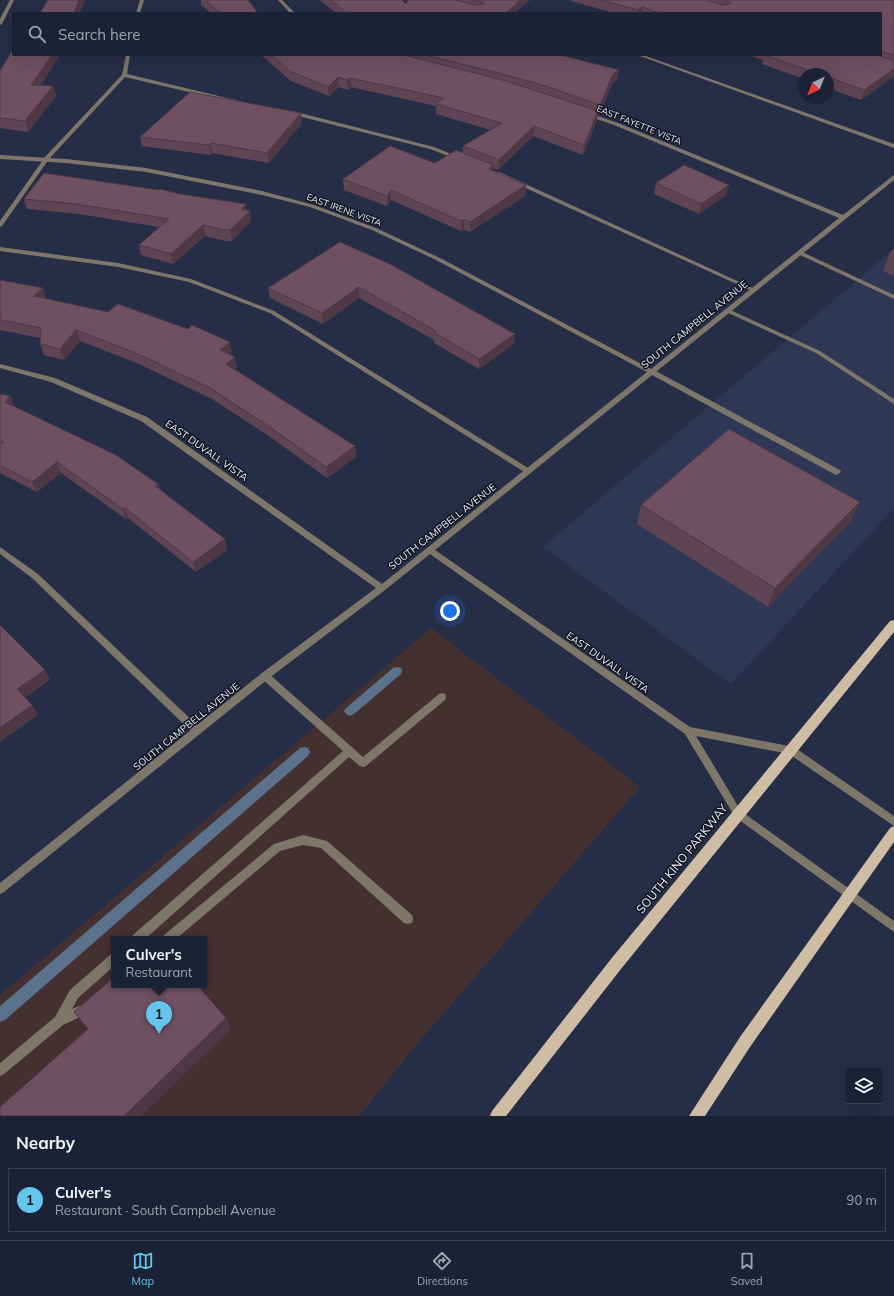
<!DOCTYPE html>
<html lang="en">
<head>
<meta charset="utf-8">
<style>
	body { margin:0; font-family:Mulish,sans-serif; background:#292f41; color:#f1f3f6 }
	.controls { position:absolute; right:12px; bottom:12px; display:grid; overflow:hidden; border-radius:0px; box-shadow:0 4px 16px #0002 }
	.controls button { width:36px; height:36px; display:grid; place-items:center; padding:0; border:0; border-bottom:1px solid #3a3f50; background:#1c2235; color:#f1f3f6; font:20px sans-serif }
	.compass { position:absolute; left:798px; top:68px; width:36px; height:36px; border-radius:50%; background:#1c2235; box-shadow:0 4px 16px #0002; rotate:223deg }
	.you { position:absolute; left:450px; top:611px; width:14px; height:14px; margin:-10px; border:3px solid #fff; border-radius:50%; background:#1a73e8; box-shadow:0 0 0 6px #1a73e833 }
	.badge { display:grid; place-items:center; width:26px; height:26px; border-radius:50%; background:#65c5ee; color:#111; font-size:13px; font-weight:700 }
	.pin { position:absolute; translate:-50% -33px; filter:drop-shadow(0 1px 2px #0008) }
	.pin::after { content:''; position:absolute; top:21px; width:14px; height:12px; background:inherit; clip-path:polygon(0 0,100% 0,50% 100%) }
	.popup { position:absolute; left:111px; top:936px; width:96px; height:52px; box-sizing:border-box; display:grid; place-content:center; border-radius:0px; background:#1c2235; filter:drop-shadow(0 1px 3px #0005); font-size:13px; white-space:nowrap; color:#a0a4ad }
	.popup b { font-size:15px; color:#f1f3f6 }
	.popup::after { content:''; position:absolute; left:50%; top:100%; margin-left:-8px; border:8px solid transparent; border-top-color:#1c2235 }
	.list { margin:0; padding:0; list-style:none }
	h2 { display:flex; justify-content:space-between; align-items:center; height:52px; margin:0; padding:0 16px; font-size:17px }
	h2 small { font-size:13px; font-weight:400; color:#a0a4ad }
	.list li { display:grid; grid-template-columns:26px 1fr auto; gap:12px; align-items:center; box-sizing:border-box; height:64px; margin:0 8px 8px; padding:0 8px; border:1px solid #3a3f50; border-radius:0px }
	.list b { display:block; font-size:15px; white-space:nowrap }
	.list p { margin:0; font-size:13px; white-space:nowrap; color:#a0a4ad }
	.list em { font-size:13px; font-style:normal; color:#a0a4ad }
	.icon { flex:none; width:22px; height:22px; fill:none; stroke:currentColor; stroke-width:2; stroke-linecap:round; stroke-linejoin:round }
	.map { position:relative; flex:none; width:894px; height:1116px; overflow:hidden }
	.search { position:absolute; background:#1c2235; box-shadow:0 4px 16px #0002; left:12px; right:12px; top:12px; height:44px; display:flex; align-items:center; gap:10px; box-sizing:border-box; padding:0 14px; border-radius:0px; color:#a0a4ad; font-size:15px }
	.sheet { height:124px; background:#1c2235 }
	nav { display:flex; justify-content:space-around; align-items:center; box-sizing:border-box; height:56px; border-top:1px solid #3a3f50; background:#1c2235; font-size:11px; color:#a0a4ad }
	nav a { display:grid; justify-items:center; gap:2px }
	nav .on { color:#65c5ee }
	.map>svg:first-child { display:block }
</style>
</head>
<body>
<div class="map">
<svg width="894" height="1116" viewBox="0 0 894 1116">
	<rect width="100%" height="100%" fill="#262d47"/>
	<path fill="#443031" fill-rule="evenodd" d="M431,628l209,159 -223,257 -58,72h-359v-121zM114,939h90v46h-90z"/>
	<path fill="#2f3756" d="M894,249v259l-163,176 -188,-137z"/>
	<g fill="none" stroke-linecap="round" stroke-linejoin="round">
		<path fill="#5a728c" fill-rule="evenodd" d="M397,667l4,1 1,3 -1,3 -47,40 -4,2 -4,-2 -2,-3 2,-3 47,-40z
			M304,747l4,1 2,4 -2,4 -303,264 -5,2v-16l300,-258z"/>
		<path fill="#7e7669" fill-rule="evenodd" d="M140,0h4l-4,13h-4z
			M126,55h4l-3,19 129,31 -3,2 -128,-30 -76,82 -47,67 -2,1v-6l45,-64 77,-82z
			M637,55h6l251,89v4z
			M292,111l142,36 27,11 -5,1 -26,-10 -140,-35v-2z
			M495,172h4l258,118 -3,2 -2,-1 -257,-117z
			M0,247l118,16 73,16 83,32 259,160 -4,3 -3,-1 -256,-160 -81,-31 -71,-15 -118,-16z
			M800,251l94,44v4l-96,-45v-2z
			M728,309l92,42 74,48v5l-78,-51 -90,-41 -1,-1z
			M650,370h4l186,100 1,2 -4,3 -3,-1 -184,-100z
			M0,547l38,27 162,154 2,3 -2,3 -3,1 -3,-1 -162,-156 -32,-24z
			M265,672l3,1 95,84 76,-63 3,-1 3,1 1,3 -1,3 -79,66 -3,1 -3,-1 -11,-9 -204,182h-13l1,-4 210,-184 -81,-72 -1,-3 1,-3z
			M303,835l24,6 85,74 1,4 -1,4 -4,1 -4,-1 -83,-75 -18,-3 -23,6 -104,88h-13l1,-4 110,-91z
			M114,954v12l-36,32 -6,11 12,-5 4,1 1,4 -1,4 -25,12 -59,49 -4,2v-13l55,-46 15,-27 40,-35z"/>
		<path fill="#7e7669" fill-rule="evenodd" d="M10,0h4l-12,24 -2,1v-6z
			M278,0h4l13,13h-5z
			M585,113h4l29,10 225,92 51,-40v5l-459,370 255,177 104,20 100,69v10l-105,-72 -93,-18 45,75 153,110v11l-159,-115 -50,-83 -255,-180 -45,36 -117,89 -264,213 -4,2v-11l262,-210 114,-85 -235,-167 -90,-39 -51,-14v-4l55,14 92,39 235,167 265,-212 -211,-112 -64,-30 -62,-23 -48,-12 -116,-23 -80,-9 -66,-4v-4l66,4 80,9 116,23 52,14 62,23 64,30 211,111 188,-151 -225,-93 -29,-10z"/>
		<path fill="#cebda3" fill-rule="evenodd" d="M894,620v12l-273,337 -115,147h-16l2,-5 119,-152 279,-338z
			M894,826v16l-144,205 -45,69h-16l51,-79 150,-209z"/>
	</g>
	<path fill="#5f4553" d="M201,0h47l10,13h-47l-10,-8z
		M320,0h82l4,4 2,-4h122l-15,13h-179z
		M571,0h323v76l-33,24 -33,-12v-14h-24v5l-42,-15 1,-4 -15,-5h133v-42h-267l-43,-12z
		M261,55h299l57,25 -5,4 -13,31 -2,-1v6l-14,35 -50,-19 -35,34 -5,-2v3l33,14 -1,11 -55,36 -6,-2 -3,1 -70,-31 -4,6 -43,-16 -1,-11 92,-16 28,-10v-7l28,-16 -55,-16v-8l-85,-19 -3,3 -9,-3 -10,9 -38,-15z
		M56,62l-16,24h13l3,10 -28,36 -28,-4v-57z
		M301,113l1,10 -33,40 -57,-10 -1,2 -69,-9 -2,-9z
		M656,183l73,2 -3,10 -27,19 -45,-20z
		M24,199l223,11 3,1 1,10 -19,20h-7l-20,-5 -32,28 -32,-9 -2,-10 20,-18 -80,-13 -52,-5z
		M340,242l174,102 -35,25 -45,-26v-3l-75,-42 -36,26 -53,-26 -2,-10z
		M894,249v27l-11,-5 7,-19z
		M0,280l43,8 3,11 186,54 -2,1 7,13 -2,2 120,77 1,11 -29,21 -58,-42 -57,-37 -73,-35 -59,-23 -16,19 -20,-5 -4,-11v-6l-40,-8z
		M0,394l14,12 144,78 1,4 68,62 -31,22 -68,-54 -2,1 -65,-46 -24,19 -37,-19z
		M860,502l-9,19 -83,86 -131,-83 4,-19z"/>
	<path fill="#4d3844" d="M79,0h6l-5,13h-6z
		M520,0h10l-15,13h-9z
		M642,7v6h-4v-3z
		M52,55h8l-4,7 -22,33 -3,-10z
		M894,69v7l-33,24 3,-10z
		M619,70l-2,10 -5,4 -13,31 1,-10 13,-31z
		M338,77l1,10 -10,9 -1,-9z
		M350,78l1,9 -3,3 -1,-10z
		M53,86l3,10 -28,36 -3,-11z
		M598,111l-1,9 -14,35 1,-10z
		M301,113l1,10 -33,40 -2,-10z
		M534,126l-1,10 -35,34 1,-10z
		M211,143l1,10 -1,2 -2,-10z
		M494,165l-1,10 -4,-6z
		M526,185l-1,11 -55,36v-10z
		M729,185l-3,10 -27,19 2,-10z
		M391,190v10l-4,6v-10z
		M246,204l1,9 3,-2 1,10 -19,20 -2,-11 11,-21z
		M464,219v11l-3,1v-10z
		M203,225l2,11 -32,28 -2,-10z
		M359,287v11l-36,26 -1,-11z
		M43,288l3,10 -8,9 -4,-11z
		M76,330l4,11 -16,19 -4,-11z
		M515,334l-1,10 -35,25v-10z
		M230,342l2,11 -10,8 -2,-11z
		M235,357l2,10 -9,8 -2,-11z
		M10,396l5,11 -10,-5z
		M355,446l1,11 -29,21 -1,-11z
		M57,462l4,11 -24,19 -5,-10z
		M860,502l-9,19 -83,86 7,-19z
		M124,507l4,11 -2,1 -3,-10z
		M225,539l2,11 -31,22 -3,-10z
		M45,670l5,10 -27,19 -6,-10z
		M32,705l6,10 -38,27v-14z
		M226,1018l5,11 -90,87h-17z"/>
	<path fill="#6e5061" stroke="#4d3844" d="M48,0h31l-5,13h-34z
		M205,0h43l10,13h-37z
		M331,0h71l4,4 2,-4h47l20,5 9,-1 -1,-2 -9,-2h46l-14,13h-164l3,-1z
		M602,0h105l15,5 9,-1 -1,-2 -6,-2h167l3,1v54l-13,-4v-38h-221l-18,-6 -4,3z
		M13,49v6h39l-21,30 22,1 -28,35 -25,-3v-47z
		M271,55h133l102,26 92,30 -14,34 -50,-19 -35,34 -36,-14 39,-23 -66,-19 8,-6 -94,-20 -3,2 -9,-3 -10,10 -38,-16z
		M425,55h135l59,15 -6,4 -13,31 -54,-19 -47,-13z
		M765,55h112l17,6v8l-30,21 -36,-13v-3h-9z
		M190,92l111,21 -34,40 -56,-10 -2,2 -69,-8z
		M390,146l45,17 21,-13 38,15 -5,4 37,16 -56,37 -6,-3 -3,2 -70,-31 -4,6 -44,-17z
		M684,165l45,20 -28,19 -45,-21z
		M44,173l115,17 1,-1 20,5 66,10 -5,5 9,2 -20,19h-7l-20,-5 -32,29 -32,-9 30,-26 -93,-15 -52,-5z
		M340,242l50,22 125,70 -36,25 -45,-27 2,-1 -77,-44 -37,26 -54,-25z
		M894,249v4l-4,-1z
		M0,280l43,8 -9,8 74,16 10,-8 70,25 4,-4 38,17 -10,8 15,7 -9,7 129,82 -29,21 -59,-42 -57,-37 -74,-35 -60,-23 -16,19 -20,-5 1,-16 -41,-8z
		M0,394l10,2 -5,6 111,53 42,29 -3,2 70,53 -32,23 -69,-55 -1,2 -66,-47 -25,20 -32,-17v-20l4,-3 -4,-1z
		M729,429l131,73 -85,86 -134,-83z
		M0,625l45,45 -28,19 15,16 -32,23z
		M114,977v8h83l29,33 -102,98h-124v-9l88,-78 -14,-17z"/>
	<g text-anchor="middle" stroke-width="3" stroke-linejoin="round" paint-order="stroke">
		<g font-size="9" fill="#eef2fc" stroke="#131622">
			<text transform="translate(639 125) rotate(22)" y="3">EAST FAYETTE VISTA</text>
			<text transform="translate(344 210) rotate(20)" y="3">EAST IRENE VISTA</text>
		</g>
		<g font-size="10" fill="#eef2fc" stroke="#131622">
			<text transform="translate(694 324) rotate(-39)" y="4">SOUTH CAMPBELL AVENUE</text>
			<text transform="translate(207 450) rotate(35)" y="4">EAST DUVALL VISTA</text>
			<text transform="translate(442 526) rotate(-38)" y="4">SOUTH CAMPBELL AVENUE</text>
			<text transform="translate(608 662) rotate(35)" y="4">EAST DUVALL VISTA</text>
			<text transform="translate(186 726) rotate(-39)" y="4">SOUTH CAMPBELL AVENUE</text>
		</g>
		<g font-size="12" fill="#eef2fc" stroke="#131622">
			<text transform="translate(682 859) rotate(-51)" y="4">SOUTH KINO PARKWAY</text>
		</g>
	</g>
</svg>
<div class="controls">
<button><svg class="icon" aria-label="layers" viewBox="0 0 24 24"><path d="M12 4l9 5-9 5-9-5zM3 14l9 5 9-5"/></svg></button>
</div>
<svg class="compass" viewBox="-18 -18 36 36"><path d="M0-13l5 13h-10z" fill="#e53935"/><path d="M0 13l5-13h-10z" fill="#a0a4ad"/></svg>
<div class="you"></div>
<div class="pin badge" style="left:159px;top:1034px">1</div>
<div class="popup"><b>Culver's</b>Restaurant</div>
<div class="search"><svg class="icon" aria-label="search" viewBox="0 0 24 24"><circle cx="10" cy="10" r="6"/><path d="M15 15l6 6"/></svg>Search here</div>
</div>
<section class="sheet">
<h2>Nearby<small></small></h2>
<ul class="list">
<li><span class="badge">1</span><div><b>Culver's</b><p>Restaurant · South Campbell Avenue</p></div><em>90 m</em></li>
</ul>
</section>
<nav>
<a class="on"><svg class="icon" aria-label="map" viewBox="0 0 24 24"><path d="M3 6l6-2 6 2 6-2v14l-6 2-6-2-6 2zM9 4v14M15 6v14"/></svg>Map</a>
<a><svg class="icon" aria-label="directions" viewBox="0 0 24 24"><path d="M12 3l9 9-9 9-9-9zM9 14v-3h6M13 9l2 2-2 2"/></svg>Directions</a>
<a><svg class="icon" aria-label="saved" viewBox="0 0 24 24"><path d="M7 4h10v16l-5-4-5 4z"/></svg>Saved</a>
</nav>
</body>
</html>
